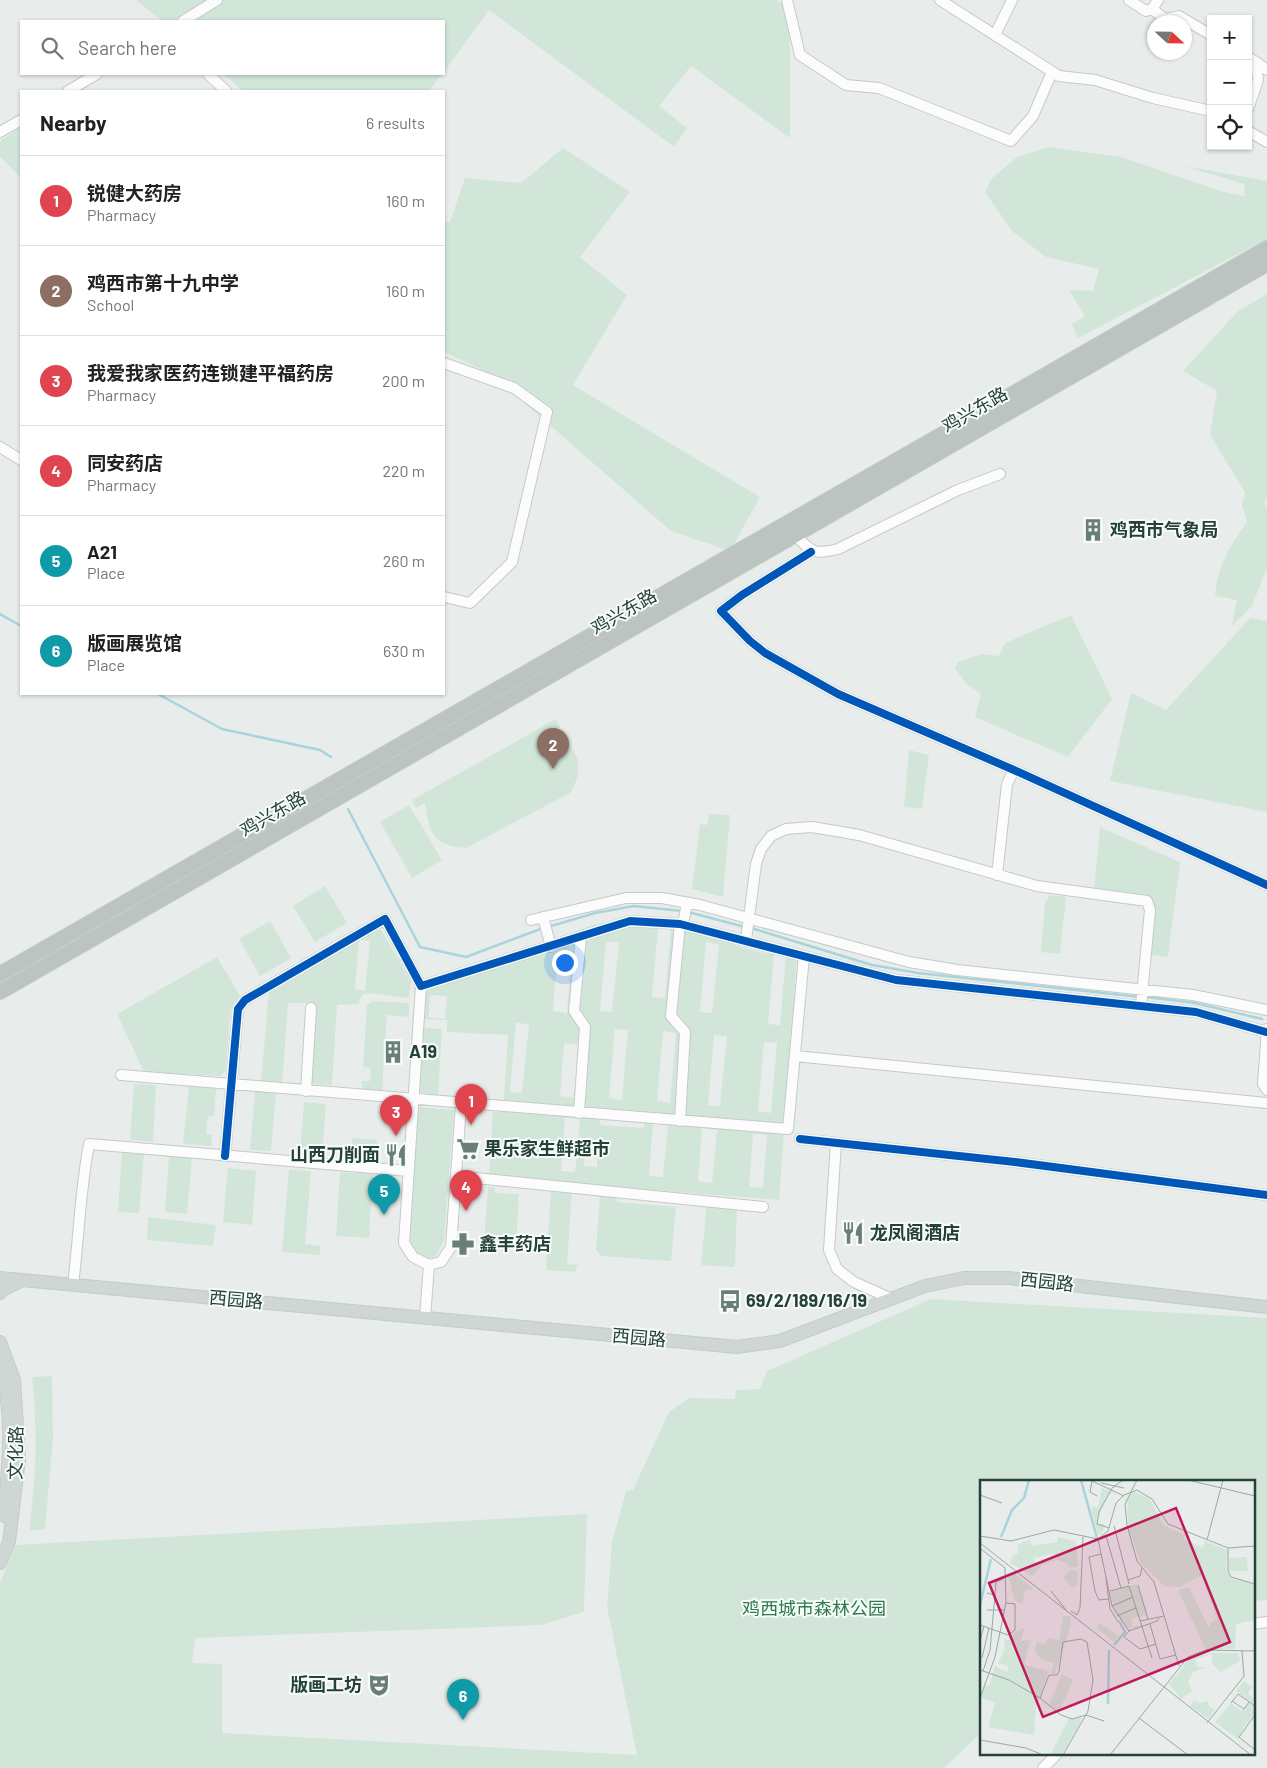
<!DOCTYPE html>
<html lang="en">
<head>
<meta charset="utf-8">
<style>
	body { margin:0; font-family:Barlow,"Noto Sans SC",sans-serif; background:#f2f2f2; color:#222 }
	.controls { position:absolute; right:15px; top:15px; display:grid; overflow:hidden; border-radius:0px; box-shadow:0 1px 4px #0004 }
	.controls button { width:45px; height:45px; display:grid; place-items:center; padding:0; border:0; border-bottom:1px solid #e0e0e0; background:#fff; color:#222; font:25px sans-serif }
	.compass { position:absolute; left:1147px; top:15px; width:45px; height:45px; border-radius:50%; background:#fff; box-shadow:0 1px 4px #0004; rotate:112deg }
	.you { position:absolute; left:564px; top:962px; width:18px; height:18px; margin:-12px; border:4px solid #fff; border-radius:50%; background:#1a73e8; box-shadow:0 0 0 8px #1a73e833 }
	.badge { display:grid; place-items:center; width:32px; height:32px; border-radius:50%; background:#697e78; color:#fff; font-size:16px; font-weight:700 }
	.pin { position:absolute; translate:-50% -41px; filter:drop-shadow(0 1px 2px #0008) }
	.pin::after { content:''; position:absolute; top:26px; width:18px; height:15px; background:inherit; clip-path:polygon(0 0,100% 0,50% 100%) }
	.list { margin:0; padding:0; list-style:none }
	h2 { display:flex; justify-content:space-between; align-items:center; height:65px; margin:0; padding:0 20px; font-size:21px }
	h2 small { font-size:16px; font-weight:400; color:#767676 }
	.list li { display:grid; grid-template-columns:32px 1fr auto; gap:15px; align-items:center; box-sizing:border-box; height:90px; padding:0 20px; border-top:1px solid #e0e0e0 }
	.list b { display:block; font-size:19px; white-space:nowrap }
	.list p { margin:0; font-size:16px; white-space:nowrap; color:#767676 }
	.list em { font-size:16px; font-style:normal; color:#767676 }
	.icon { flex:none; width:28px; height:28px; fill:none; stroke:currentColor; stroke-width:2; stroke-linecap:round; stroke-linejoin:round }
	.map { position:relative; flex:none; width:1267px; height:1768px; overflow:hidden }
	.search { position:absolute; background:#fff; box-shadow:0 1px 4px #0004; left:20px; top:20px; width:425px; height:55px; display:flex; align-items:center; gap:12px; box-sizing:border-box; padding:0 18px; border-radius:0px; color:#767676; font-size:19px }
	.panel { position:absolute; background:#fff; box-shadow:0 1px 4px #0004; left:20px; top:90px; width:425px; height:605px; border-radius:0px }
	.map>svg:first-child { display:block }
</style>
</head>
<body>
<div class="map">
<svg width="1267" height="1768" viewBox="0 0 1267 1768">
	<rect width="100%" height="100%" fill="#e8edeb"/>
	<path fill="#d1e6d8" fill-rule="evenodd" d="M136,0h641l10,8 3,38v92l-99,-72 -32,40 28,22 -13,19 -185,-137 -45,62v-51h-282z
		M224,74h218l-13,17h-186z
		M21,127v51l-21,-22v-15z
		M1049,147l72,10 103,35 21,4 -1,-12 -60,-18 83,15v58l-189,99 -6,-14 13,-8 -16,-26 24,1 6,-22 -53,-12 -34,-26 -27,-39 6,-13 26,-22z
		M563,148l67,44 -50,65 47,38 -54,90 187,112 -30,54 -59,-20 -180,-157 -47,-22v-131l6,1 15,-44 56,5z
		M1267,294v200l-2,11 2,2v61l-15,38 -20,20 5,-26 -22,-4c3,-32 14,-48 32,-74l-5,-17 3,-13 -35,-57 7,-44 -34,-20 55,-60z
		M1071,615l41,84 -44,58 -93,-40 6,-24 -13,-7 -13,-18 3,-6 24,-8 17,2 6,-13z
		M1250,618l17,3v191l-157,-31 21,-88 35,17z
		M556,719l4,8 -9,6c28,12 35,35 19,60l-104,55c-33,-2 -37,-15 -41,-45l-9,5 -4,-8z
		M909,750l20,5 -7,54 -18,-2z
		M409,805l33,55 -30,18 -32,-56z
		M709,814l21,1 -7,82 -31,-8 8,-65 7,1z
		M1100,827l80,35 -12,95 -17,-2 4,-47 -4,-10 -9,-4 -48,-5z
		M325,886l22,37 -32,19 -22,-36z
		M1050,895l16,2 -6,57 -19,-2 4,-49z
		M270,921l21,37 -31,18 -21,-37z
		M613,922l71,5 53,13 -1,6 31,8 1,-6 29,9 -18,243 -290,-23 4,-65h10l5,-77 -61,-3v-12l-26,-1 2,-31 170,-63zM658,928l13,1 -6,69 -13,-1zM606,942h13l-7,70 -12,-1zM706,942l13,2 -7,69 -12,-1zM774,954l12,1 -6,70 -12,-1zM557,958l14,2 -4,53 -14,-2zM430,995l17,1 -2,23 -16,-2zM516,1023l13,1 -7,69 -12,-1zM615,1029l13,1 -6,70 -13,-2zM663,1031l13,2 -6,70 -13,-2zM714,1035l13,1 -7,70 -12,-1zM764,1042l13,1 -6,70 -13,-2zM564,1043l15,2 -5,53 -14,-2zM600,1115l45,3 -1,10 -44,-3zM565,1118l15,1 -5,53 -14,-1zM653,1123l15,1 -5,53 -14,-1zM702,1128l15,2 -5,53 -14,-2zM753,1134l14,1 -4,53 -14,-1zM585,1149l12,1v17l-13,-1z
		M371,930h10l30,51 -2,17 -41,-5 -6,2 -4,9 -21,1 -5,80 -21,-1 5,-81h-28l-6,81 -21,-2 8,-93 21,-12 2,2zM359,940l11,1 -5,50 -10,-2z
		M217,957l23,39 -8,10 -2,8 -4,56 -6,6 -76,-4 -27,-58z
		M373,1001l36,2v14l-22,-2 -5,78 -20,-1v-11h8l1,-13 -8,-1 4,-62z
		M423,1028l19,1 -4,68 -20,-1z
		M134,1084l22,1 -3,57 -23,-2z
		M189,1086l27,3 -2,27h-6l-2,18 6,1 -1,11 -28,-2z
		M255,1091l21,2 -5,58 -21,-1z
		M304,1102l22,2 -4,51 -22,-2z
		M418,1107l36,3 -10,130 -8,16 -9,3 -10,-5 -9,-17z
		M352,1138l25,2 -1,22 -25,-1z
		M122,1153l22,1 -5,59 -21,-1z
		M169,1156l23,2 -5,56 -22,-2z
		M228,1168l28,3 -4,54 -29,-3z
		M289,1170l22,1 -6,73 15,2v9l-38,-3z
		M340,1172l33,2 -4,64 -33,-2z
		M488,1187h7v6l24,1 -3,53 -26,-2 -6,-3z
		M551,1190l21,1 -5,73 11,1 -3,7 -29,-2z
		M600,1195l16,1 1,6 59,5 -5,54 -70,-5 -5,-6z
		M707,1202l30,3 -2,62 -34,-2z
		M148,1217l68,8 -3,21 -66,-6z
		M931,1299l336,19v282l-14,1v-119h-272v251l-37,35h-944v-185l16,-38 571,-31 -3,98 -43,13 -346,13 -3,25 30,1v69l415,22 -30,-148 5,-65 14,-51 7,-1 36,-78 20,-14 46,1 1,-9 24,-1 7,-18z
		M52,1376l1,62 -8,91 -16,2c7,-56 9,-98 3,-154z"/>
	<g fill="none" stroke-linecap="round" stroke-linejoin="round">
		<path stroke="#a9d4db" stroke-width="2.5" d="M0,614l21,12
			M158,694l64,35 98,21 11,7
			M348,809l72,138 46,10 77,-29
			M688,912l57,15
			M548,927l47,-14 39,-7 48,5
			M751,928l121,37 46,8 222,24
			M1146,997l49,6 67,16"/>
		<defs>
			<path id="minor" d="M787,0l13,55 46,30 33,3 132,53 22,-25 19,-44
				M940,0l119,76 36,4 58,18 58,13
				M1129,0l17,11 6,-2
				M1158,0l-6,9 13,10 14,-3 32,19
				M183,21l34,-21
				M995,35l17,-35
				M1248,57l8,5 2,18 -10,29
				M1256,62l11,8
				M208,74l18,17
				M68,91l29,-17
				M1248,131l19,11
				M0,132l21,-12
				M444,363l70,25 33,24 -35,150 -42,41 -26,-6
				M0,447l21,13
				M796,536c16,16 18,19 42,13l120,-59 42,-16
				M811,552l-69,43 -21,16 29,30 15,12 73,41 176,76 253,115
				M997,875l10,-91 7,-14
				M543,917l8,30
				M531,920l95,-22h36l38,7 209,57 48,8 236,25 74,15
				M680,924l-9,92 14,16 -5,89
				M683,924l4,-21
				M746,940l10,-76 5,-15 10,-13 15,-7 26,-2 47,8 178,51 110,15 3,9 -9,96
				M421,986l-17,257 9,14 16,8 12,-3 10,-15 10,-143
				M1267,1029l-4,55 4,6
				M795,1056l472,47
				M121,1075l667,54 16,-173
				M306,1091l5,-83
				M579,1113l6,-86 -11,-16 7,-74
				M800,1139l215,23 252,33
				M836,1143l-7,107 8,19 17,13 38,17
				M225,1156l13,-147 7,-9 140,-81 36,67 209,-65 50,3 216,56 300,32 70,20
				M456,1176l307,31
				M73,1285c6,-48 7,-94 16,-141l320,27
				M425,1318l4,-53
				M1253,1624l14,-2
				M1043,1768l14,-14"/>
			<path id="major" d="M0,1278l737,69 43,-6 145,-55 39,-8h44l259,29
				M0,1293l2,-3 19,-9
				M0,1342l14,38 5,79 -10,83 -9,21
				M0,1367c15,47 8,101 4,149"/>
			<path id="highway" d="M0,974l1267,-726
				M0,992l1267,-728"/>
		</defs>
		<use href="#minor" stroke="#c5cac8" stroke-width="12"/>
		<use href="#major" stroke="#c3ccc9" stroke-width="14"/>
		<use href="#highway" stroke="#c3ccc9" stroke-width="16"/>
		<use href="#minor" stroke="#fcfcfc" stroke-width="10"/>
		<use href="#major" stroke="#cfd7d5" stroke-width="12"/>
		<use href="#highway" stroke="#bcc4c2" stroke-width="14"/>
		<defs>
			<path id="cycleway" d="M811,552l-69,43 -21,16 29,30 15,12 73,41 176,76 253,115
				M800,1139l215,23 252,33
				M225,1156l13,-147 7,-9 140,-81 36,67 209,-65 50,3 216,56 300,32 70,20"/>
		</defs>
		<use href="#cycleway" stroke="#f7fbf9" stroke-width="11"/>
		<use href="#cycleway" stroke="#0057b8" stroke-width="8"/>
	</g>
	<defs>
		<symbol id="building-bare" viewBox="-9 -9 18 18"><path d="M-4-6H4V6H1V3H-1V6H-4ZM-2.5-4.3h1.7v1.8h-1.7ZM.8-4.3h1.7v1.8H.8ZM-2.5-1h1.7V.8h-1.7ZM.8-1h1.7V.8H.8Z" fill="#697e78" stroke="#f7fbf9" stroke-width="2.5" paint-order="stroke"/></symbol>
		<symbol id="supermarket-bare" viewBox="-9 -9 18 18"><path d="M-6-5.5h2.5l.6 2H6L4.5 2H-2.5L-4.4-4H-6ZM-1.5 3.2a1.3 1.3 0 1 0 .1 0ZM3 3.2a1.3 1.3 0 1 0 .1 0Z" fill="#697e78" stroke="#f7fbf9" stroke-width="2.5" paint-order="stroke"/></symbol>
		<symbol id="restaurant-bare" viewBox="-9 -9 18 18"><path d="M-5-6h1v4h1v-4h1v4h1v-4h1v5L-1.5 .5V6h-2V.5L-5-1ZM5-6V6H3V1.5H1.5Q1.5-4 5-6Z" fill="#697e78" stroke="#f7fbf9" stroke-width="2.5" paint-order="stroke"/></symbol>
		<symbol id="pharmacy-bare" viewBox="-9 -9 18 18"><path d="M-2-6h4v4h4v4h-4v4h-4v-4h-4v-4h4Z" fill="#697e78" stroke="#f7fbf9" stroke-width="2.5" paint-order="stroke"/></symbol>
		<symbol id="bus-bare" viewBox="-9 -9 18 18"><path d="M-5-6H5V4H4V6H2V4H-2V6H-4V4H-5ZM-3.5-4V0h7V-4ZM-3.5 1.2v1.5H-2V1.2ZM2 1.2v1.5H3.5V1.2Z" fill="#697e78" stroke="#f7fbf9" stroke-width="2.5" paint-order="stroke"/></symbol>
		<symbol id="theatre-bare" viewBox="-9 -9 18 18"><path d="M-5-5.5Q0-4 5-5.5V0Q5 5 0 6Q-5 5-5 0ZM-3.3-2.5H-1v1.5H-3.3ZM1-2.5H3.3v1.5H1ZM-2.8 1Q0 5.5 2.8 1Z" fill="#697e78" stroke="#f7fbf9" stroke-width="2.5" paint-order="stroke"/></symbol>
	</defs>
	<g fill-rule="evenodd">
		<use href="#building-bare" x="1077" y="514" width="32" height="32"/>
		<use href="#building-bare" x="377" y="1036" width="32" height="32"/>
		<use href="#supermarket-bare" x="452" y="1133" width="32" height="32"/>
		<use href="#restaurant-bare" x="380" y="1139" width="32" height="32"/>
		<use href="#restaurant-bare" x="837" y="1217" width="32" height="32"/>
		<use href="#pharmacy-bare" x="447" y="1228" width="32" height="32"/>
		<use href="#bus-bare" x="714" y="1285" width="32" height="32"/>
		<use href="#theatre-bare" x="363" y="1669" width="32" height="32"/>
	</g>
	<g text-anchor="middle" stroke-width="4" stroke-linejoin="round" paint-order="stroke">
		<g font-size="18" fill="#24423a" stroke="#f7fbf9">
			<text transform="translate(975 410) rotate(-30)" y="6">鸡兴东路</text>
			<text transform="translate(624 612) rotate(-30)" y="6">鸡兴东路</text>
			<text transform="translate(273 814) rotate(-30)" y="6">鸡兴东路</text>
			<text transform="translate(1047 1282) rotate(6)" y="6">西园路</text>
			<text transform="translate(236 1300) rotate(5)" y="6">西园路</text>
			<text transform="translate(639 1338) rotate(5)" y="6">西园路</text>
			<text transform="translate(16 1453) rotate(-89)" y="6">文化路</text>
		</g>
		<g font-size="18" font-weight="bold" fill="#24423a" stroke="#f7fbf9" text-anchor="start">
			<text x="1110" y="536">鸡西市气象局</text>
			<text x="409" y="1058">A19</text>
			<text x="484" y="1155">果乐家生鲜超市</text>
			<text x="380" y="1161" text-anchor="end">山西刀削面</text>
			<text x="870" y="1239">龙凤阁酒店</text>
			<text x="479" y="1250">鑫丰药店</text>
			<text x="746" y="1307">69/2/189/16/19</text>
			<text x="362" y="1691" text-anchor="end">版画工坊</text>
		</g>
		<g font-size="18" fill="#2d7a4b" stroke="#f7fbf9">
			<text x="814" y="1615">鸡西城市森林公园</text>
		</g>
	</g>
	<g transform="translate(980 1480)">
		<rect width="275" height="275" fill="#e8edeb"/>
		<path d="M122,8l16,7 -8,-2 -4,3 -10,27 9,1 -3,10 -4,1 -6,-23v-5l6,1zM156,12l14,7 13,26 22,10 -2,4 20,9 2,-7 22,9 -1,20 5,8 24,6v36l-19,4 -1,25 -29,1 -28,-60 11,-3 19,39h2v-3l7,-4 -15,-44 -22,12 -16,-1 -23,-23 -13,-36 -1,-26 4,-8zM78,57l18,4 2,26 -10,1v-4l-13,-5 -1,-5 -20,4 2,5 10,-4 11,1 -15,5 -10,11 -22,-13 3,-8 5,-2 -1,-7 6,-4 7,-2 2,6 25,-4zM267,77l1,14h-19v-13zM90,90l8,2 -1,12 -4,4 -10,-10zM32,91l21,18 -8,1 -3,15 -8,-5 -6,-27zM157,104l10,31 -16,4 2,7h8l-7,3 -2,-3 -2,4 -15,-17 -5,-21zM83,136h7l1,8 -16,50 -4,-1 3,-10 -12,-3 -7,-9 2,-9 8,3 3,-7 11,2zM120,143l18,13 -4,6 -18,-14zM44,148l-3,13 9,-1 -6,25 25,6 -13,37 -2,27 -46,-8 7,-24 -15,-6 4,-12 5,1 6,-20 12,6 2,-5 -11,-4 7,-14 -1,-10 5,1 2,-6zM231,173h27l2,8 -19,11 -9,-8v-10l-16,5 1,8h9l-13,5 -5,10 4,9 -11,8 -12,-15 20,-25zM82,194l11,6 -14,32 -10,-7zM263,201l10,6 -5,7 7,5 -3,4 -16,-12zM214,220l6,3 8,-2 1,6 6,2 -7,10 -18,-13zM251,223l10,8 8,-8 6,4v7l-12,14 -4,11 16,13 -40,-30zM100,237l2,2 -20,36h-12l19,-36z" fill="#d1e6d8"/>
		<path fill="none" stroke="#a9d4db" stroke-width="2.5" d="M101,0l16,58M21,57l11,-27 12,-12 5,-18M0,125l11,-46M134,165l11,-13 -6,-11M128,224l1,-54"/>
		<path fill="none" stroke="#9aa9a4" stroke-width="1" d="M157,0l-12,24 2,21 10,36 17,21 25,84M208,0l67,16M112,1l32,15M112,1l-2,11 7,4M121,3l23,5M0,15l22,8M134,46l15,58M129,48l-12,-4 2,-12 13,-24 11,-8M0,56l31,5 43,-11 44,9 10,-8 8,-28 8,-8 13,-5 15,9 16,25 60,24 27,-2M126,56l15,52M118,59l14,67 17,25 -5,6 16,12 16,-5M227,60l16,-60M0,63l271,212M248,68v23l3,6 24,7M0,74l1,-5 24,19 1,34 -11,55 -15,41M121,74l-12,3 6,34 4,9 10,-1M126,98l4,31 8,13M148,100l12,-4 2,-8M158,105l10,34M71,111l15,19M130,111l19,-5 23,72M7,113l8,2 1,-13 7,-3M132,126l21,-9M7,130h18M91,131l6,4 3,-7 3,-71M137,136l19,-8M160,141l24,-5M170,144l10,35 16,-4M0,145l28,10 7,-5v-26l-9,-1M149,151l28,-10 2,-3M0,161l4,-15M2,178l7,-30M0,190l29,10 31,18M3,191l7,-21 5,-55M252,221l12,8 5,-7M251,223l7,-9 17,12M275,235l-16,22 16,13M159,238l49,37M227,243l37,-47 -2,-25M0,260l46,8 17,7M83,275l17,-30 6,-10 2,-4 5,-31 -6,-38 -6,-3 -18,3 -4,29 -2,4h-8l-9,23 21,17 11,4 14,-4 18,6M130,275l78,-98 18,-7 49,1"/>
		<path fill="#c2185b" fill-opacity="0.15" stroke="#c2185b" stroke-width="2.5" d="M196,28l54,134 -187,75 -54,-134z"/>
		<rect width="275" height="275" fill="none" stroke="#24423a" stroke-width="2.5"/>
	</g>
</svg>
<div class="controls">
<button>+</button>
<button>−</button>
<button><svg class="icon" aria-label="locate" viewBox="0 0 24 24"><circle cx="12" cy="12" r="6"/><path d="M12 2v4M12 18v4M2 12h4M18 12h4"/></svg></button>
</div>
<svg class="compass" viewBox="-18 -18 36 36"><path d="M0-13l5 13h-10z" fill="#e53935"/><path d="M0 13l5-13h-10z" fill="#767676"/></svg>
<div class="you"></div>
<div class="pin badge" style="left:471px;top:1125px;background:#e0444e">1</div>
<div class="pin badge" style="left:553px;top:769px;background:#8d6e63">2</div>
<div class="pin badge" style="left:396px;top:1136px;background:#e0444e">3</div>
<div class="pin badge" style="left:466px;top:1211px;background:#e0444e">4</div>
<div class="pin badge" style="left:384px;top:1215px;background:#0f9aa8">5</div>
<div class="pin badge" style="left:463px;top:1720px;background:#0f9aa8">6</div>
<div class="search"><svg class="icon" aria-label="search" viewBox="0 0 24 24"><circle cx="10" cy="10" r="6"/><path d="M15 15l6 6"/></svg>Search here</div>
<section class="panel">
<h2>Nearby<small>6 results</small></h2>
<ul class="list">
<li><span class="badge" style="background:#e0444e">1</span><div><b>锐健大药房</b><p>Pharmacy</p></div><em>160 m</em></li>
<li><span class="badge" style="background:#8d6e63">2</span><div><b>鸡西市第十九中学</b><p>School</p></div><em>160 m</em></li>
<li><span class="badge" style="background:#e0444e">3</span><div><b>我爱我家医药连锁建平福药房</b><p>Pharmacy</p></div><em>200 m</em></li>
<li><span class="badge" style="background:#e0444e">4</span><div><b>同安药店</b><p>Pharmacy</p></div><em>220 m</em></li>
<li><span class="badge" style="background:#0f9aa8">5</span><div><b>A21</b><p>Place</p></div><em>260 m</em></li>
<li><span class="badge" style="background:#0f9aa8">6</span><div><b>版画展览馆</b><p>Place</p></div><em>630 m</em></li>
</ul>
</section>
</div>
</body>
</html>
